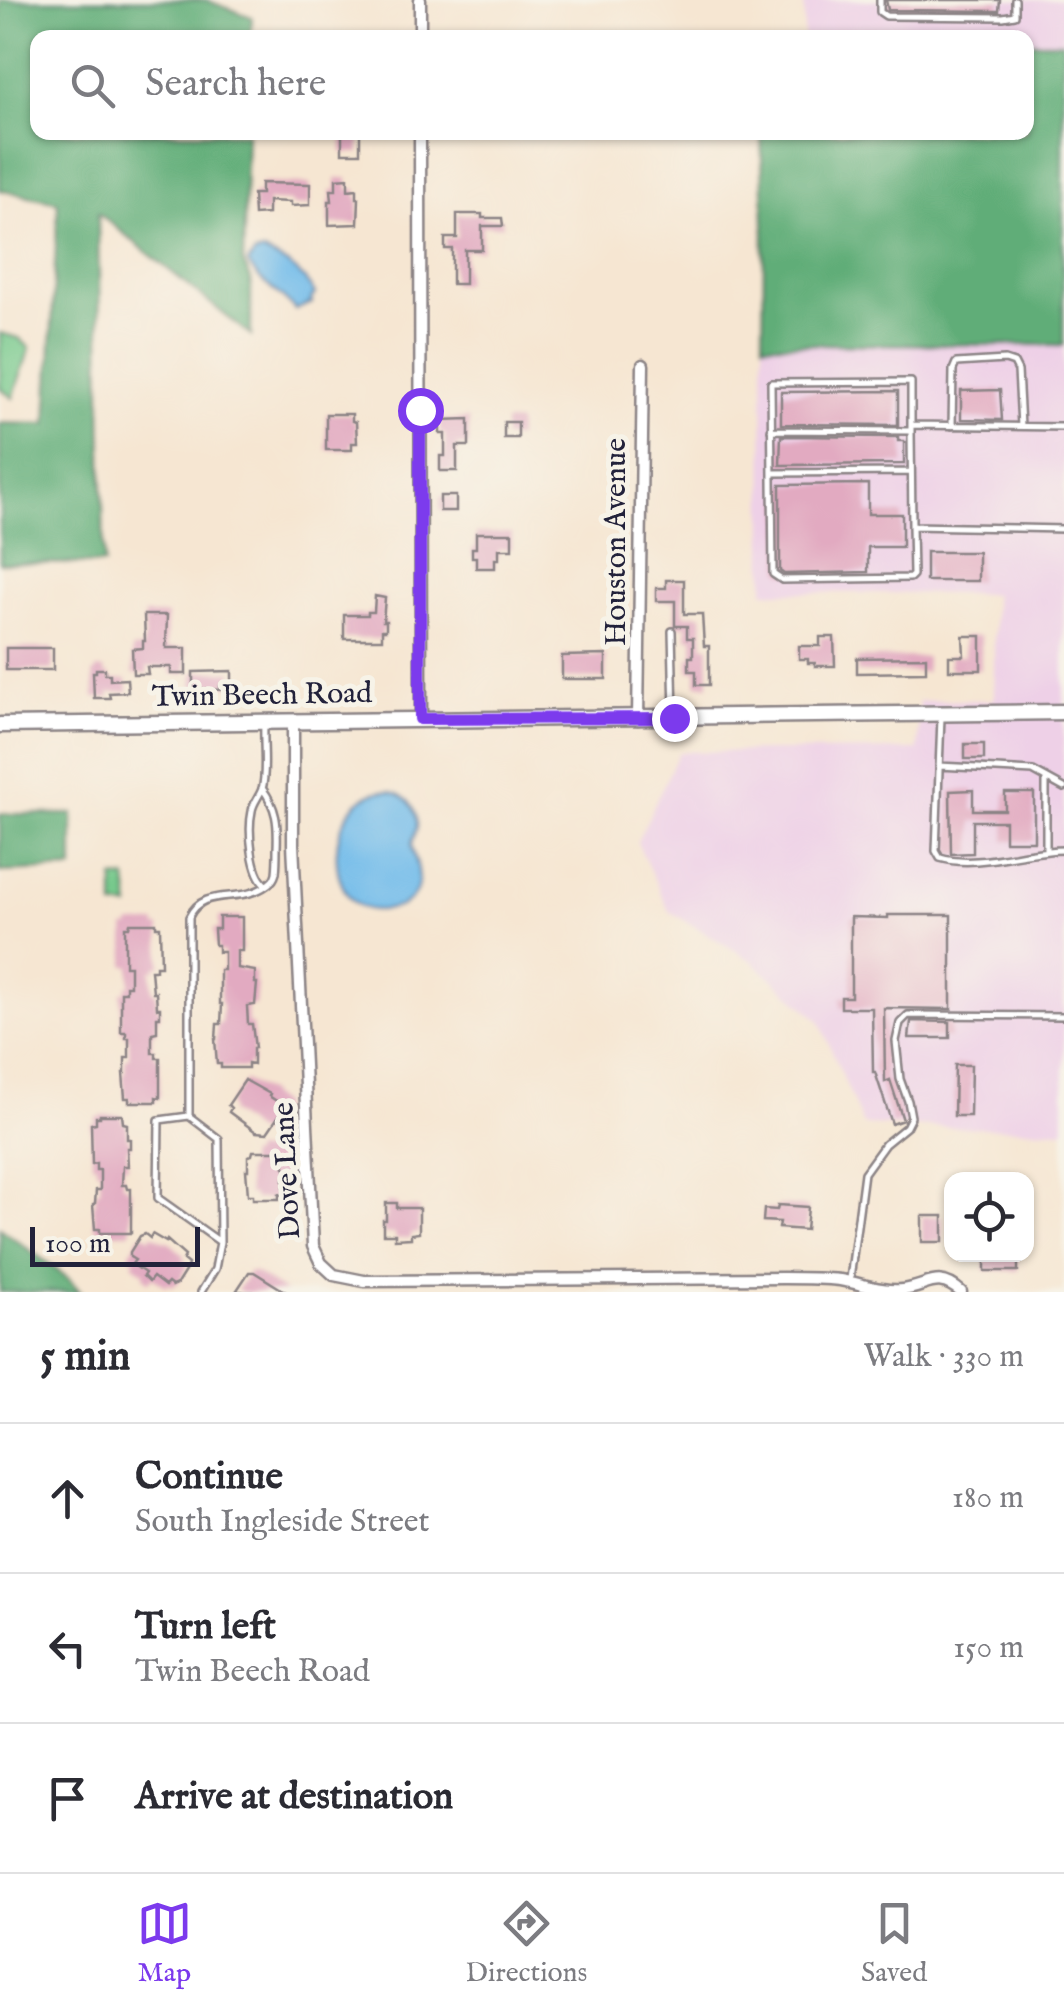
<!DOCTYPE html>
<html lang="en">
<head>
<meta charset="utf-8">
<style>
	body { margin:0; font-family:"IM FELL English",serif; background:#f2f2f3; color:#2b2b33 }
	.controls { position:absolute; right:30px; bottom:30px; display:grid; overflow:hidden; border-radius:20px; box-shadow:0 2px 8px #0004 }
	.controls button { width:90px; height:90px; display:grid; place-items:center; padding:0; border:0; border-bottom:2px solid #e1e1e2; background:#fff; color:#2b2b33; font:50px sans-serif }
	.scale { position:absolute; left:30px; bottom:25px; width:170px; box-sizing:border-box; padding-left:10px; border:5px solid #22223b; border-top:0; font-size:28px; line-height:35px; white-space:nowrap; color:#22223b; -webkit-text-stroke:8px #f7f3e8; paint-order:stroke }
	.stop { position:absolute; width:30px; height:30px; margin:-22px; border:8px solid #7c3aed; border-radius:50%; background:#fff }
	.stop.end { background:#7c3aed; border-color:#fff; box-shadow:0 2px 10px #0008 }
	.list { margin:0; padding:0; list-style:none }
	h2 { display:flex; justify-content:space-between; align-items:center; height:130px; margin:0; padding:0 40px; font-size:42px }
	h2 small { font-size:32px; font-weight:400; color:#7c7c81 }
	.list li { display:grid; grid-template-columns:65px 1fr auto; gap:30px; align-items:center; box-sizing:border-box; height:150px; padding:0 40px; border-top:2px solid #e1e1e2 }
	.list b { display:block; font-size:38px; white-space:nowrap }
	.list p { margin:0; font-size:32px; white-space:nowrap; color:#7c7c81 }
	.list em { font-size:32px; font-style:normal; color:#7c7c81 }
	.icon { flex:none; width:55px; height:55px; fill:none; stroke:currentColor; stroke-width:2; stroke-linecap:round; stroke-linejoin:round }
	.map { position:relative; flex:none; width:1064px; height:1292px; overflow:hidden }
	.search { position:absolute; background:#fff; box-shadow:0 2px 8px #0004; left:30px; right:30px; top:30px; height:110px; display:flex; align-items:center; gap:25px; box-sizing:border-box; padding:0 35px; border-radius:20px; color:#7c7c81; font-size:38px }
	.sheet { height:580px; background:#fff }
	nav { display:flex; justify-content:space-around; align-items:center; box-sizing:border-box; height:140px; border-top:2px solid #e1e1e2; background:#fff; font-size:28px; color:#7c7c81 }
	nav a { display:grid; justify-items:center; gap:5px }
	nav .on { color:#7c3aed }
	.map>svg:first-child { display:block }
</style>
</head>
<body>
<div class="map">
<svg width="1064" height="1292" viewBox="0 0 1064 1292">
	<rect width="100%" height="100%" fill="#f7f3e8"/>
	<filter id="ink" filterUnits="userSpaceOnUse"><feTurbulence type="fractalNoise" baseFrequency=".01" numOctaves="2"/><feDisplacementMap in="SourceGraphic" scale="20" xChannelSelector="R" yChannelSelector="G"/><feConvolveMatrix kernelMatrix="1 2 1 2 8 2 1 2 1" color-interpolation-filters="sRGB"/></filter>
	<filter id="wash" filterUnits="userSpaceOnUse"><feTurbulence type="fractalNoise" baseFrequency=".0048" numOctaves="4" result="noise"/><feDisplacementMap in="SourceGraphic" scale="40" xChannelSelector="R" yChannelSelector="G"/><feGaussianBlur stdDeviation="2.25" result="paint"/><feColorMatrix in="noise" values="0 0 0 0 0 0 0 0 0 0 0 0 0 0 0 0 0 1.4 0 .05"/><feComposite in="paint" operator="in"/></filter>
	<g filter="url(#wash)">
		<rect width="100%" height="100%" fill="#f6e6d2"/>
		<path fill="#eed0e7" d="M804,0h260v42h-37l-1,-4 -222,-1z
			M763,344l301,1v785l-201,-5 -44,-105 -68,-60 -82,-49 -32,-69 42,-90 239,-2 1,-49 75,-1v-106l-230,-2z"/>
		<path fill="#77c98c" stroke="#4c7664" stroke-width="2.5" d="M0,333l19,5 11,10 -17,50 -13,-10z
			M114,878l13,1 3,28h-16z"/>
		<path fill="#61ad78" stroke="#42685a" stroke-width="2.5" d="M0,0h206l46,17 -1,20 -213,1v94l209,1 -4,129 8,17v57l-153,-123 6,351 -104,-1v-140l47,1 11,-222 -58,-12z
			M1027,42h36v303l-300,-1 1,-121 -3,-90 265,-1z
			M0,814h73v55l-73,3z
			M0,1228l69,51 12,13h-81z"/>
		<path fill="#71bbea" stroke="#4a6e92" stroke-width="2.5" d="M263,252c23,9 40,21 52,42l-4,5 1,4 -17,7c-14,-18 -36,-26 -47,-47l6,-9z
			M383,791c19,0 35,14 34,34 0,8 -6,14 -5,22 1,7 5,15 6,23 4,29 -14,40 -42,40 -55,-2 -52,-112 7,-119z"/>
		<g id="blocks">
			<path fill="#e2aac1" d="M886,0h114l-1,11 -111,-1z
				M342,132h18v21h-18z
				M348,178v12l9,-1v9h2l-1,26 -29,1v-24h3l-1,-11h5v-11z
				M261,183l49,1v21l-19,1v-4l-23,-1v13l-14,1 -1,-21h8z
				M457,214h25v4h20l1,8h-21v24h-17v34h-13v-35h-7v-11h12z
				M1000,390l2,30 -41,-1v-28z
				M898,391v34l-117,-1v-32z
				M326,414h26v7l4,1 1,21h-5v7h-26z
				M469,419v27h-12v25h-17v-15h5v-22h-5v-14z
				M504,422h14v16h-14z
				M781,436l117,1v4h6v23l-124,1z
				M868,484v30h34v33h-34v25l-84,2 -4,-3v-86z
				M440,496h16v15h-16z
				M476,533h36v16h-13v10h-4v9h-19v-11h-4v-9h4z
				M926,552h52v29h-52z
				M666,580h18v34h18l2,32h5v39h-13v-14h-7v-14h4v-19h-6v-12h-12v-25h-19v-13h10z
				M375,596l10,2 -2,23h3v9h-4v9h-38v-24h24v-3h6z
				M144,615h23l-1,33h20v26h-15v-7h-24l1,7h-15l-1,-25 11,-1v-7h2z
				M963,636h18v34h-32v-14h15z
				M820,637h14l1,29h-20v-3h-7v-4h-9v-13h21z
				M6,648h47v22h-47z
				M606,655v24h-44v-23z
				M926,657v15l-69,1v-15z
				M96,669h9v5h5v6l17,-1 1,13 -19,1 1,5h-16l-1,-26h3z
				M232,671v15h-12v4l-27,-2v-16z
				M965,744h19v15h-19z
				M973,790v20h32v-17h29v48h-29v-20h-32v32l-22,1 -1,-63z
				M888,915h63v94l-67,-1 1,74 5,-2 13,40 -11,4 -17,-52h-2l-1,-64h-31v-11h10v-80l37,1z
				M219,917h23v34h-5v17l18,3v12h2l-2,22 -8,1 1,18h4l3,24h-2v16l-5,-1v5h-27v-4h-4l-2,-25h1l1,-15h4l1,-20h-2v-34h4v-18h-6v-7h-3l-1,-16h5z
				M130,923h26v4h4l1,39h-5v4h-5l2,22h3l1,16h3v9h-3v15l-5,1v20h4v5h4v40l-4,-1v5h-27v-4h-4l-2,-25h2v-15h4v-20h-3v-6h-5v-40h5v-6h4v-20h-5v-39h4z
				M911,1021l39,1v16h-41z
				M955,1065h16l-1,51h-16z
				M245,1080l25,14 -1,2 12,8 -2,5 3,2 -15,22 -11,-1 -27,-20 2,-4 -3,-3z
				M100,1115h22l1,8 4,1v15h3v9h-3l1,18h-5l-1,19h4l1,4h4v44h-31v-4h-5l-2,-24 2,-1 1,-14h4v-20h-4v-7l-4,1 -1,-40 5,-1v-6h4z
				M253,1151h26v4h5l2,24h-2v16l-5,-1v5h-26v-4h-5l-2,-25h2v-14l4,-1z
				M386,1203h11v5h22v25l-8,1v4l-16,1v-5h-12v-14h3z
				M778,1205l30,2 -2,23 -27,-2 1,-6 -17,-1 1,-12 13,1z
				M922,1216h21v26h-21z
				M145,1234l5,4 2,-4 14,8 1,-2 18,16 -2,4 5,4 -1,4 -10,16 -5,2 -4,-3 -3,3 -12,-9 -4,5 -6,-6 2,-3 -13,-9 3,-4 -5,-3v-5l10,-16z
				M985,1254h33v17h-33z
				M249,1272h5l32,20h-42l-7,-2z"/>
		</g>
	</g>
	<g filter="url(#ink)">
		<use href="#blocks" fill-opacity="0" stroke="#8c8486" stroke-width="2.5"/>
		<g fill="none" stroke-linecap="round" stroke-linejoin="round">
			<defs>
				<path id="lane" d="M880,0v12l6,4 117,1 12,-2v-15
					M911,425v-43l-140,1 2,191 9,6 128,-2 3,-3 -1,-49
					M952,426l1,-56 3,-7 49,-3 9,3 4,8 3,55
					M1064,427l-153,-2v6l1,95 152,3
					M771,430l140,1
					M772,473l139,-1
					M672,631l2,85
					M941,717l-5,134 4,7c37,11 85,-8 124,-8
					M264,726c-1,18 3,48 -2,63 -3,8 -9,14 -10,22 -4,18 -1,63 14,74
					M939,766l94,5 31,17
					M1046,850v-72
					M189,1116l-30,4 -1,78 62,44 -1,-103 -30,-23v-199c15,-32 51,-12 78,-32 5,-4 7,-5 9,-12 1,-8 1,-17 1,-25 1,-24 0,-40 -15,-60
					M850,1279l14,-106 21,-29 21,-17 5,-10 -3,-16 -8,-22 -4,-38 4,-18 8,-8 156,1
					M201,1292l14,-23 5,-27"/>
				<path id="street" d="M420,0v38
					M420,132l1,587
					M638,719l5,-354
					M293,723v121l20,402 8,17 13,12 30,6 420,-3c18,0 37,0 56,2 20,3 41,12 62,10 26,-3 36,-19 59,2"/>
				<path id="secondary" d="M0,725l1064,-13"/>
			</defs>
			<use href="#lane" stroke="#8c8486" stroke-width="10"/>
			<use href="#street" stroke="#8c8486" stroke-width="15"/>
			<use href="#secondary" stroke="#8c8486" stroke-width="19"/>
			<use href="#lane" stroke="#fff" stroke-width="5"/>
			<use href="#street" stroke="#fff" stroke-width="10"/>
			<use href="#secondary" stroke="#fff" stroke-width="14"/>
		</g>
	</g>
	<g fill="none" stroke-linecap="round" stroke-linejoin="round" filter="url(#ink)">
		<path stroke="#7c3aed" stroke-width="12" d="M420,410v309l254,-1"/>
	</g>
	<g text-anchor="middle" stroke-width="10" stroke-linejoin="round" paint-order="stroke">
		<g font-size="30" fill="#22223b" stroke="#f7f3e8">
			<text transform="translate(615 542) rotate(-90)" y="10">Houston Avenue</text>
			<text transform="translate(262 694) rotate(-1)" y="10">Twin Beech Road</text>
			<text transform="translate(286 1171) rotate(-93)" y="10">Dove Lane</text>
		</g>
	</g>
</svg>
<div class="controls">
<button><svg class="icon" aria-label="locate" viewBox="0 0 24 24"><circle cx="12" cy="12" r="6"/><path d="M12 2v4M12 18v4M2 12h4M18 12h4"/></svg></button>
</div>
<div class="scale">100 m</div>
<div class="stop" style="left:420px;top:410px"></div>
<div class="stop end" style="left:674px;top:718px"></div>
<div class="search"><svg class="icon" aria-label="search" viewBox="0 0 24 24"><circle cx="10" cy="10" r="6"/><path d="M15 15l6 6"/></svg>Search here</div>
</div>
<section class="sheet">
<h2>5 min<small>Walk · 330 m</small></h2>
<ul class="list">
<li><svg class="icon" aria-label="ahead" viewBox="0 0 24 24"><path d="M12 20V5M6 11l6-6 6 6"/></svg><div><b>Continue</b><p>South Ingleside Street</p></div><em>180 m</em></li>
<li><svg class="icon" aria-label="left" viewBox="0 0 24 24"><path d="M17 20v-9H6M10 6l-5 5 5 5"/></svg><div><b>Turn left</b><p>Twin Beech Road</p></div><em>150 m</em></li>
<li><svg class="icon" aria-label="arrive" viewBox="0 0 24 24"><path d="M6 21V4h12l-3 4 3 4H6"/></svg><div><b>Arrive at destination</b></div></li>
</ul>
</section>
<nav>
<a class="on"><svg class="icon" aria-label="map" viewBox="0 0 24 24"><path d="M3 6l6-2 6 2 6-2v14l-6 2-6-2-6 2zM9 4v14M15 6v14"/></svg>Map</a>
<a><svg class="icon" aria-label="directions" viewBox="0 0 24 24"><path d="M12 3l9 9-9 9-9-9zM9 14v-3h6M13 9l2 2-2 2"/></svg>Directions</a>
<a><svg class="icon" aria-label="saved" viewBox="0 0 24 24"><path d="M7 4h10v16l-5-4-5 4z"/></svg>Saved</a>
</nav>
</body>
</html>
